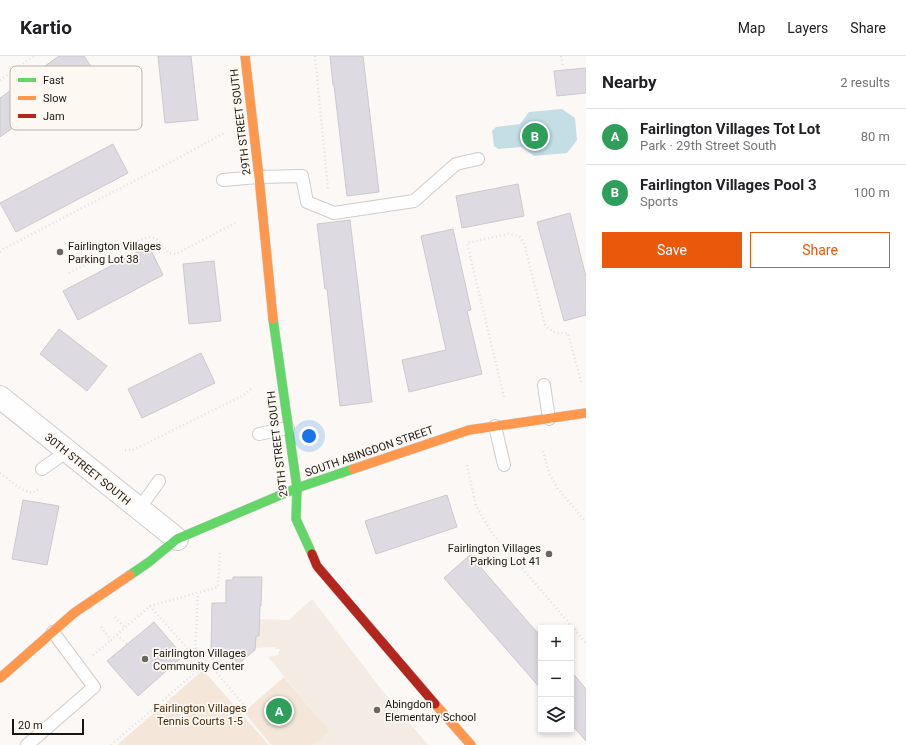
<!DOCTYPE html>
<html lang="en">
<head>
<meta charset="utf-8">
<style>
	body { margin:0; font-family:Roboto,sans-serif; background:#f6f6f6; color:#202124 }
	.controls { position:absolute; right:12px; bottom:12px; display:grid; overflow:hidden; border-radius:0px; box-shadow:0 2px 6px #0003 }
	.controls button { width:36px; height:36px; display:grid; place-items:center; padding:0; border:0; border-bottom:1px solid #e0e0e0; background:#fff; color:#202124; font:20px sans-serif }
	.scale { position:absolute; left:12px; bottom:10px; width:72px; box-sizing:border-box; padding-left:4px; border:2px solid #1a1611; border-top:0; font-size:11px; line-height:14px; white-space:nowrap; color:#1a1611; -webkit-text-stroke:3px #fef8f3; paint-order:stroke }
	.you { position:absolute; left:309px; top:380px; width:14px; height:14px; margin:-10px; border:3px solid #fff; border-radius:50%; background:#1a73e8; box-shadow:0 0 0 6px #1a73e833 }
	.badge { display:grid; place-items:center; width:26px; height:26px; border-radius:50%; background:#ea580c; color:#fff; font-size:13px; font-weight:700 }
	.pin { position:absolute; translate:-50% -50%; border:2px solid #fff; box-shadow:0 1px 4px #0006 }
	.list { margin:0; padding:0; list-style:none }
	h2 { display:flex; justify-content:space-between; align-items:center; height:52px; margin:0; padding:0 16px; font-size:17px }
	h2 small { font-size:13px; font-weight:400; color:#757577 }
	.list li { display:grid; grid-template-columns:26px 1fr auto; gap:12px; align-items:center; box-sizing:border-box; height:56px; padding:0 16px; border-top:1px solid #e0e0e0 }
	.list b { display:block; font-size:15px; white-space:nowrap }
	.list p { margin:0; font-size:13px; white-space:nowrap; color:#757577 }
	.list em { font-size:13px; font-style:normal; color:#757577 }
	.actions { display:flex; gap:8px; padding:12px 16px }
	.actions a { flex:1; padding:9px 0; border:1px solid #ea580c; border-radius:0px; text-align:center; font-size:14px; color:#ea580c }
	.actions .main { background:#ea580c; color:#fff }
	.icon { flex:none; width:22px; height:22px; fill:none; stroke:currentColor; stroke-width:2; stroke-linecap:round; stroke-linejoin:round }
	.map { position:relative; flex:none; width:586px; height:689px; overflow:hidden }
	header { display:flex; align-items:center; gap:24px; box-sizing:border-box; height:56px; padding:0 20px; background:#fff; border-bottom:1px solid #e0e0e0 }
	header strong { font-size:19px }
	nav { display:flex; gap:22px; margin-inline-start:auto; font-size:14px }
	main { display:flex }
	aside { flex:1; background:#fff }
	.map>svg:first-child { display:block }
</style>
</head>
<body>
<header>
<strong>Kartio</strong>
<nav><a>Map</a><a>Layers</a><a>Share</a></nav>
</header>
<main>
<div class="map">
<svg width="586" height="689" viewBox="0 0 586 689">
	<rect width="100%" height="100%" fill="#fbf8f6"/>
	<path fill="#f3ebe4" d="M312,543l69,90 47,56h-113l15,-14 -62,-74 10,-2 2,-6h-5v-2l-21,1 1,-12h4v-17l30,1z"/>
	<path fill="#f4e7da" d="M203,614l66,75h-152z
		M284,621l46,54 -15,14h-44l-27,-33z"/>
	<path fill="#c3dee4" d="M562,53l13,9 2,22 -10,13 -33,3 -12,-9 -24,2 -4,-3 -2,-15 4,-4 24,-3 9,-12z"/>
	<path fill="#dddbe1" stroke="#cbc9cb" d="M59,0h25l10,15 -94,66v-39z
		M158,0h33l7,64 -33,3z
		M330,0h33l16,136 -32,4 -13,-111h-1z
		M586,12v25l-29,3 -3,-25z
		M113,88l15,29 -112,59 -16,-29z
		M518,128l6,32 -62,12 -6,-32z
		M570,157l16,64v38l-22,6 -27,-99z
		M350,164l22,182 -32,4 -13,-117h-2l-8,-65z
		M453,173l18,81 -4,1 15,63 -73,18 -7,-32 44,-10 -25,-114z
		M149,190l14,29 -85,45 -15,-29z
		M214,205l7,60 -32,3 -6,-60z
		M59,273l48,37 -20,25 -47,-37z
		M201,297l14,30 -73,35 -14,-29z
		M447,439l10,32 -81,27 -11,-33z
		M23,444l36,6 -12,59 -35,-6z
		M470,499l71,82v52l-97,-111z
		M233,521h29l-1,29h-1l-1,30h-3l-1,14 -17,14 -11,-13h-16l1,-48h14v-23h7z
		M154,566l29,34 -45,40 -31,-35z
		M571,615l15,18v52l-15,-17z"/>
	<g fill="none" stroke-linecap="round" stroke-linejoin="round">
		<defs>
			<path id="lane" d="M223,124l36,-3 43,-1 5,26 27,11 80,-12 42,-37 22,-5
				M544,329l5,34
				M495,370l9,39
				M259,378l29,-6
				M42,413l24,-17
				M139,453l20,-28
				M27,689l67,-58 -41,-55"/>
			<path id="street" d="M0,341l177,142"/>
			<path id="fast" d="M273,263l24,169 -1,31 16,35
				M130,519l19,-13 28,-23 120,-51 56,-19"/>
			<path id="slow" d="M245,0l14,121 14,142
				M353,413l116,-39 117,-17
				M0,622l74,-65 56,-38
				M435,648l36,41"/>
			<path id="jam" d="M312,498l5,12 118,138"/>
		</defs>
		<use href="#lane" stroke="#d0ccc9" stroke-width="14"/>
		<use href="#street" stroke="#d0ccc9" stroke-width="24"/>
		<use href="#fast" stroke="#d0ccc9" stroke-width="10"/>
		<use href="#slow" stroke="#d0ccc9" stroke-width="10"/>
		<use href="#jam" stroke="#d0ccc9" stroke-width="10"/>
		<path stroke="#e2e1e0" stroke-width="2.5" stroke-dasharray="1 3" stroke-linecap="butt" d="M315,0l13,134
			M561,0l2,11
			M0,24l34,-24
			M0,196l3,-3 168,-87 53,-29
			M69,217l56,-28 24,-8 8,2 11,14 8,1 59,-31
			M504,341l-37,-154 41,-9 11,2 5,7 21,82c8,8 12,9 23,8l14,52
			M125,394h8l111,-55 7,-6
			M543,395l6,22 9,16 28,33
			M467,409l9,41 16,27 94,110
			M0,417l21,16 11,4 8,-5
			M150,550l45,51 3,-64
			M115,561l10,11
			M101,571l10,13 39,-34 68,-19 2,-35
			M117,579l10,9
			M196,592l51,61
			M93,599l18,-15
			M111,689l92,-79 -8,-9"/>
		<use href="#lane" stroke="#fefefe" stroke-width="12"/>
		<use href="#street" stroke="#fefefe" stroke-width="22"/>
		<use href="#fast" stroke="#63d668" stroke-width="9"/>
		<use href="#slow" stroke="#ff974d" stroke-width="9"/>
		<use href="#jam" stroke="#b3261e" stroke-width="9"/>
	</g>
	<g fill="#696561" stroke="#fef8f3" stroke-width="1.5">
		<circle cx="60" cy="196" r="4"/>
		<circle cx="549" cy="498" r="4"/>
		<circle cx="145" cy="603" r="4"/>
		<circle cx="377" cy="654" r="4"/>
	</g>
	<g text-anchor="middle" stroke-width="3.5" stroke-linejoin="round" paint-order="stroke">
		<g font-size="11" fill="#1a1611" stroke="#fef8f3">
			<text transform="translate(240 66) rotate(-97)" y="4">29TH STREET SOUTH</text>
			<text transform="translate(277 388) rotate(-97)" y="4">29TH STREET SOUTH</text>
			<text transform="translate(369 395) rotate(-19)" y="4">SOUTH ABINGDON STREET</text>
			<text transform="translate(88 413) rotate(39)" y="4">30TH STREET SOUTH</text>
		</g>
		<g font-size="11" fill="#1a1611" stroke="#fef8f3" text-anchor="start">
			<text x="68" y="194">Fairlington Villages<tspan x="68" dy="13">Parking Lot 38</tspan></text>
			<text x="541" y="496" text-anchor="end">Fairlington Villages<tspan x="541" dy="13">Parking Lot 41</tspan></text>
			<text x="153" y="601">Fairlington Villages<tspan x="153" dy="13">Community Center</tspan></text>
			<text x="385" y="652">Abingdon<tspan x="385" dy="13">Elementary School</tspan></text>
		</g>
		<g font-size="11" fill="#422707" stroke="#fef8f3">
			<text x="200" y="656">Fairlington Villages<tspan x="200" dy="13">Tennis Courts 1-5</tspan></text>
		</g>
	</g>
	<rect x="10" y="10" width="132" height="64" rx="6" fill="#fef8f3" stroke="#bab4af" stroke-width="1"/>
	<rect x="18" y="22" width="18" height="4" fill="#63d668"/>
	<rect x="18" y="40" width="18" height="4" fill="#ff974d"/>
	<rect x="18" y="58" width="18" height="4" fill="#b3261e"/>
	<g font-size="11" fill="#1a1611">
		<text x="43" y="28">Fast</text>
		<text x="43" y="46">Slow</text>
		<text x="43" y="64">Jam</text>
	</g>
</svg>
<div class="controls">
<button>+</button>
<button>−</button>
<button><svg class="icon" aria-label="layers" viewBox="0 0 24 24"><path d="M12 4l9 5-9 5-9-5zM3 14l9 5 9-5"/></svg></button>
</div>
<div class="scale">20 m</div>
<div class="you"></div>
<div class="pin badge" style="left:279px;top:655px;background:#2e9e5b">A</div>
<div class="pin badge" style="left:535px;top:80px;background:#2e9e5b">B</div>
</div>
<aside>
<h2>Nearby<small>2 results</small></h2>
<ul class="list">
<li><span class="badge" style="background:#2e9e5b">A</span><div><b>Fairlington Villages Tot Lot</b><p>Park · 29th Street South</p></div><em>80 m</em></li>
<li><span class="badge" style="background:#2e9e5b">B</span><div><b>Fairlington Villages Pool 3</b><p>Sports</p></div><em>100 m</em></li>
</ul>
<div class="actions"><a class="main">Save</a><a>Share</a></div>
</aside>
</main>
</body>
</html>
